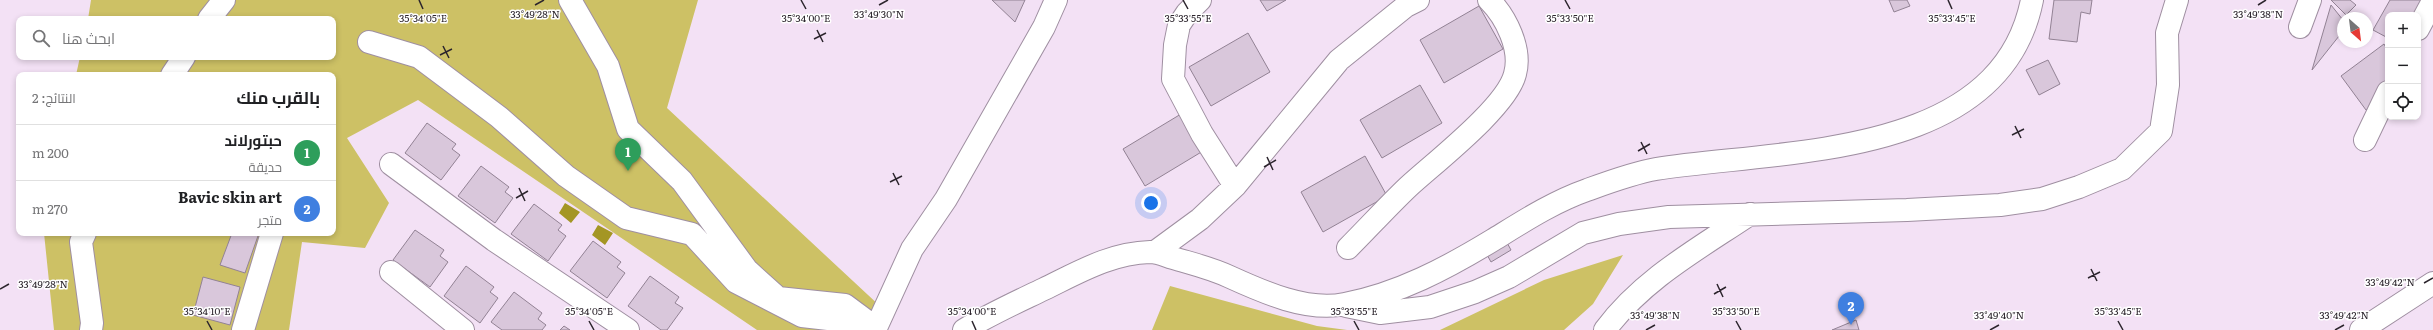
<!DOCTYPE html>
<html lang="ar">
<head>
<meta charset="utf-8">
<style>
	body { margin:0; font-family:Literata,Cairo,serif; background:#f2f2f2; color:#202124; direction:rtl }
	.controls { position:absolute; right:12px; top:12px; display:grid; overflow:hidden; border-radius:8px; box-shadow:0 2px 6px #0003 }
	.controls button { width:36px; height:36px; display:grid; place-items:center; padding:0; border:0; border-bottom:1px solid #e0e0e0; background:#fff; color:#202124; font:20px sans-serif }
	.compass { position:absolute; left:2337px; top:12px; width:36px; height:36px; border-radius:50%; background:#fff; box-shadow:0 2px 6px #0003; rotate:152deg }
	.you { position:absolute; left:1151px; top:203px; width:14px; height:14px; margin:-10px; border:3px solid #fff; border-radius:50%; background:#1a73e8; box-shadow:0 0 0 6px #1a73e833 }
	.badge { display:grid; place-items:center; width:26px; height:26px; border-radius:50%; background:#d93025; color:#fff; font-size:13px; font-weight:700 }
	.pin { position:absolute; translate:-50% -33px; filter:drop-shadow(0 1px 2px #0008) }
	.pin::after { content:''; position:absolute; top:21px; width:14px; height:12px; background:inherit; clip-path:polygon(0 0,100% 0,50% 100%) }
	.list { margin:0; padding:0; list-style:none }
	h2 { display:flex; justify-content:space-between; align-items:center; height:52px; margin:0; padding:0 16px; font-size:17px }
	h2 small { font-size:13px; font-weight:400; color:#757577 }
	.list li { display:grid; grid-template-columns:26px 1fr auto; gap:12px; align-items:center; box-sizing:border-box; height:56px; padding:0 16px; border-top:1px solid #e0e0e0 }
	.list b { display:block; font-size:15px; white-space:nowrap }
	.list p { margin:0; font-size:13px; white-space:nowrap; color:#757577 }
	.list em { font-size:13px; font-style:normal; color:#757577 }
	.icon { flex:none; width:22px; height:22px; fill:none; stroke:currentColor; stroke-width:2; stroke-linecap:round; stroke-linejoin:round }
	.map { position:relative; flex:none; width:2433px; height:330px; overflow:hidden; direction:ltr }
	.search { position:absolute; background:#fff; box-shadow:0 2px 6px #0003; left:16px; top:16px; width:320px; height:44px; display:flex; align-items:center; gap:10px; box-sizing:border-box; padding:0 14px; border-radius:8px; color:#757577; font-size:15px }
	.panel { position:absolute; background:#fff; box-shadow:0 2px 6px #0003; left:16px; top:72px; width:320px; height:164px; border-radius:8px; direction:rtl }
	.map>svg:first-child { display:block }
</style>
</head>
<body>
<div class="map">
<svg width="2433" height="330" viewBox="0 0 2433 330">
	<rect width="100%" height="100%" fill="#f3e1f5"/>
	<path fill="#cdc165" d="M91,0h607l-31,108 215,200 -25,22h-100l-339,-230 -71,38 42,65 -24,45 -63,-6 -13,88h-235l-10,-97h289v-158h-257l4,-18h253v-38h-245z
		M1623,255l-30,49 -29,26h-124l104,-50z
		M1170,286l147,40 30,4h-195z"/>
	<path fill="#a49624" d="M565,203l15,9 -9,11 -12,-10z
		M598,225l15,8 -8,12 -13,-10z"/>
	<path fill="#d9c7db" stroke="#928294" d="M992,0h33l-10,22z
		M1260,0h26l-19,11z
		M1889,0h18l3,6 -16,6z
		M2054,0h38l-2,14 -9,-2 -4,30 -28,-3z
		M2331,0h19l6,5 -10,10z
		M2390,0h40l-12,15h-30v23l-15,-8z
		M2331,5l12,15v11l-31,39z
		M1479,6l24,43 -59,34 -24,-43z
		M1248,33l22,39 -59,34 -22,-39z
		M2384,44l4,7v30l-8,19 -14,10 -25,-34z
		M2048,60l12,24 -21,11 -13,-25z
		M1420,85l22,38 -60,35 -22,-38z
		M1181,114l22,37 -58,35 -22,-37z
		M427,123l29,21 -4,5 8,6 -19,25 -36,-27z
		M1365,156l22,40 -64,36 -22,-40z
		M481,166l28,21 -4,5 8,6 -18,25 -37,-27z
		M534,204l28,21 -4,5 8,6 -18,25 -37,-27z
		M415,230l29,20 -4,6 8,6 -18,25 -37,-27z
		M232,233h27l-14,40 -25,-8z
		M1505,239l6,11 -20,12 -6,-11z
		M593,241l28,21 -4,5 8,6 -18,25 -37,-27z
		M466,266l28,21 -4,5 8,6 -18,25 -36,-27z
		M650,276l29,21 -4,6 8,5 -16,22h-6l-33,-24z
		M203,277l37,10 -10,38 -37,-10z
		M514,292l28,21 -4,6 8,6 -4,5h-40l-11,-8z
		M1856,320l3,10h-27z
		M564,326l6,4h-10z"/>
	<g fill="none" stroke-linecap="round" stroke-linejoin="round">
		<defs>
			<path id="minor" d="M570,0l38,66 20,63 54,52 65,89 31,28 67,7 31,23
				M1200,0l-13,13 -8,12 -4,20 -2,34 29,55 33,52
				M209,19l15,-19
				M2300,27l10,-27
				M2418,29l15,-28
				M369,42l50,15 80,60 67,59 60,42 66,16 44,48 66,34 43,5 6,9
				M172,75l12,-18
				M2365,140l23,-48
				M391,164l103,76 134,90
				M85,233l-4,9 11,81 -1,7
				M1348,248c20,-20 39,-41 60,-61 26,-24 99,-80 107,-113 7,-25 -9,-57 -26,-74
				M1155,252l45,-33 35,-33 104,-126 67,-54 12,-6
				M391,272l72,58
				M1346,306l34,7 50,-6 45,-15 34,-15 74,-44 36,-9 50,-7 238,-7 93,-5 42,-6 37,-12 43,-18 39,-38 7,-46 -1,-52 10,-33
				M243,330l29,-97
				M875,330l37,-81 34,-50 98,-172 12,-27
				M964,330c26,-16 53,-28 80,-41 35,-17 67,-36 106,-37 8,0 16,4 23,6 20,6 38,10 57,19 33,15 77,35 115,27 53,-10 102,-36 148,-64 31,-19 60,-38 94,-50 22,-8 46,-17 69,-21 124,-20 344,-8 376,-169
				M1605,330c38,-51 93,-81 145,-116
				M2361,330l72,-47"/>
		</defs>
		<use href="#minor" stroke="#9f8fa1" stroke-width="24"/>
		<use href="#minor" stroke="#fff" stroke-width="22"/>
	</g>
	<path fill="none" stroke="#2c252d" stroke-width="1.5" d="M419,0l4,9M801,0l5,9M1183,0l5,9M1565,0l5,9M1948,0l4,9M535,5l9,-5M879,5l9,-5M2258,5l8,-5M817,30l6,12M814,39l12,-6M443,46l6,12M440,55l12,-6M2015,126l6,12M2012,135l12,-6M1641,142l6,12M1638,151l12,-7M1267,157l6,13M1264,167l12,-7M893,173l6,12M890,182l12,-6M519,188l6,13M516,198l12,-7M2091,269l6,12M2088,278l12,-6M2424,283l9,-5M1717,284l6,13M0,289l9,-5M1714,294l12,-7M207,321l5,9M589,321l5,9M972,321l4,9M1354,321l5,9M1736,321l5,9M2118,321l5,9M1646,330l9,-5M1990,330l9,-5M2335,330l9,-5"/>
	<g font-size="10" text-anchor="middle" fill="#2c252d" stroke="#fff" stroke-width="3" stroke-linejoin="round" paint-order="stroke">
		<text x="2258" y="18">33°49'38"N</text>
		<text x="535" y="18">33°49'28"N</text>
		<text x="879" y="18">33°49'30"N</text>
		<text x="1952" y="22">35°33'45"E</text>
		<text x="423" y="22">35°34'05"E</text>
		<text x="806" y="22">35°34'00"E</text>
		<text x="1188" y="22">35°33'55"E</text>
		<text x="1570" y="22">35°33'50"E</text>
		<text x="2390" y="286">33°49'42"N</text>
		<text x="43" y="288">33°49'28"N</text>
		<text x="207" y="315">35°34'10"E</text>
		<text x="589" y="315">35°34'05"E</text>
		<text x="972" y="315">35°34'00"E</text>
		<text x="1354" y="315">35°33'55"E</text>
		<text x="1736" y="315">35°33'50"E</text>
		<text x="2118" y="315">35°33'45"E</text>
		<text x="1655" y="319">33°49'38"N</text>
		<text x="1999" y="319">33°49'40"N</text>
		<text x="2344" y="319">33°49'42"N</text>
	</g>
</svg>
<div class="controls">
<button>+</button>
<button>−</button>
<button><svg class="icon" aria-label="locate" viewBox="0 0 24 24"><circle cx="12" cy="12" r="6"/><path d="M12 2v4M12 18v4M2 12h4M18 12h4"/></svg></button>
</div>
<svg class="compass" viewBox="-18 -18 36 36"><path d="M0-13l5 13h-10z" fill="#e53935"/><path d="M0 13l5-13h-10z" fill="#757577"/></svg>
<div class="you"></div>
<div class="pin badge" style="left:628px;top:171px;background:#2e9e5b">1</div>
<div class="pin badge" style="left:1851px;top:325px;background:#3f7fe0">2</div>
<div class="search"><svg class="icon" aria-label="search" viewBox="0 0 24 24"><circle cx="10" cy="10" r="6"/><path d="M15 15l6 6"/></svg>ابحث هنا</div>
<section class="panel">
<h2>بالقرب منك<small>النتائج: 2</small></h2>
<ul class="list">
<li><span class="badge" style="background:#2e9e5b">1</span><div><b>حبتورلاند</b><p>حديقة</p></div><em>200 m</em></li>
<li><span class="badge" style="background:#3f7fe0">2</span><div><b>Bavic skin art</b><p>متجر</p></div><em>270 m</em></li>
</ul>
</section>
</div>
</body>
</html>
